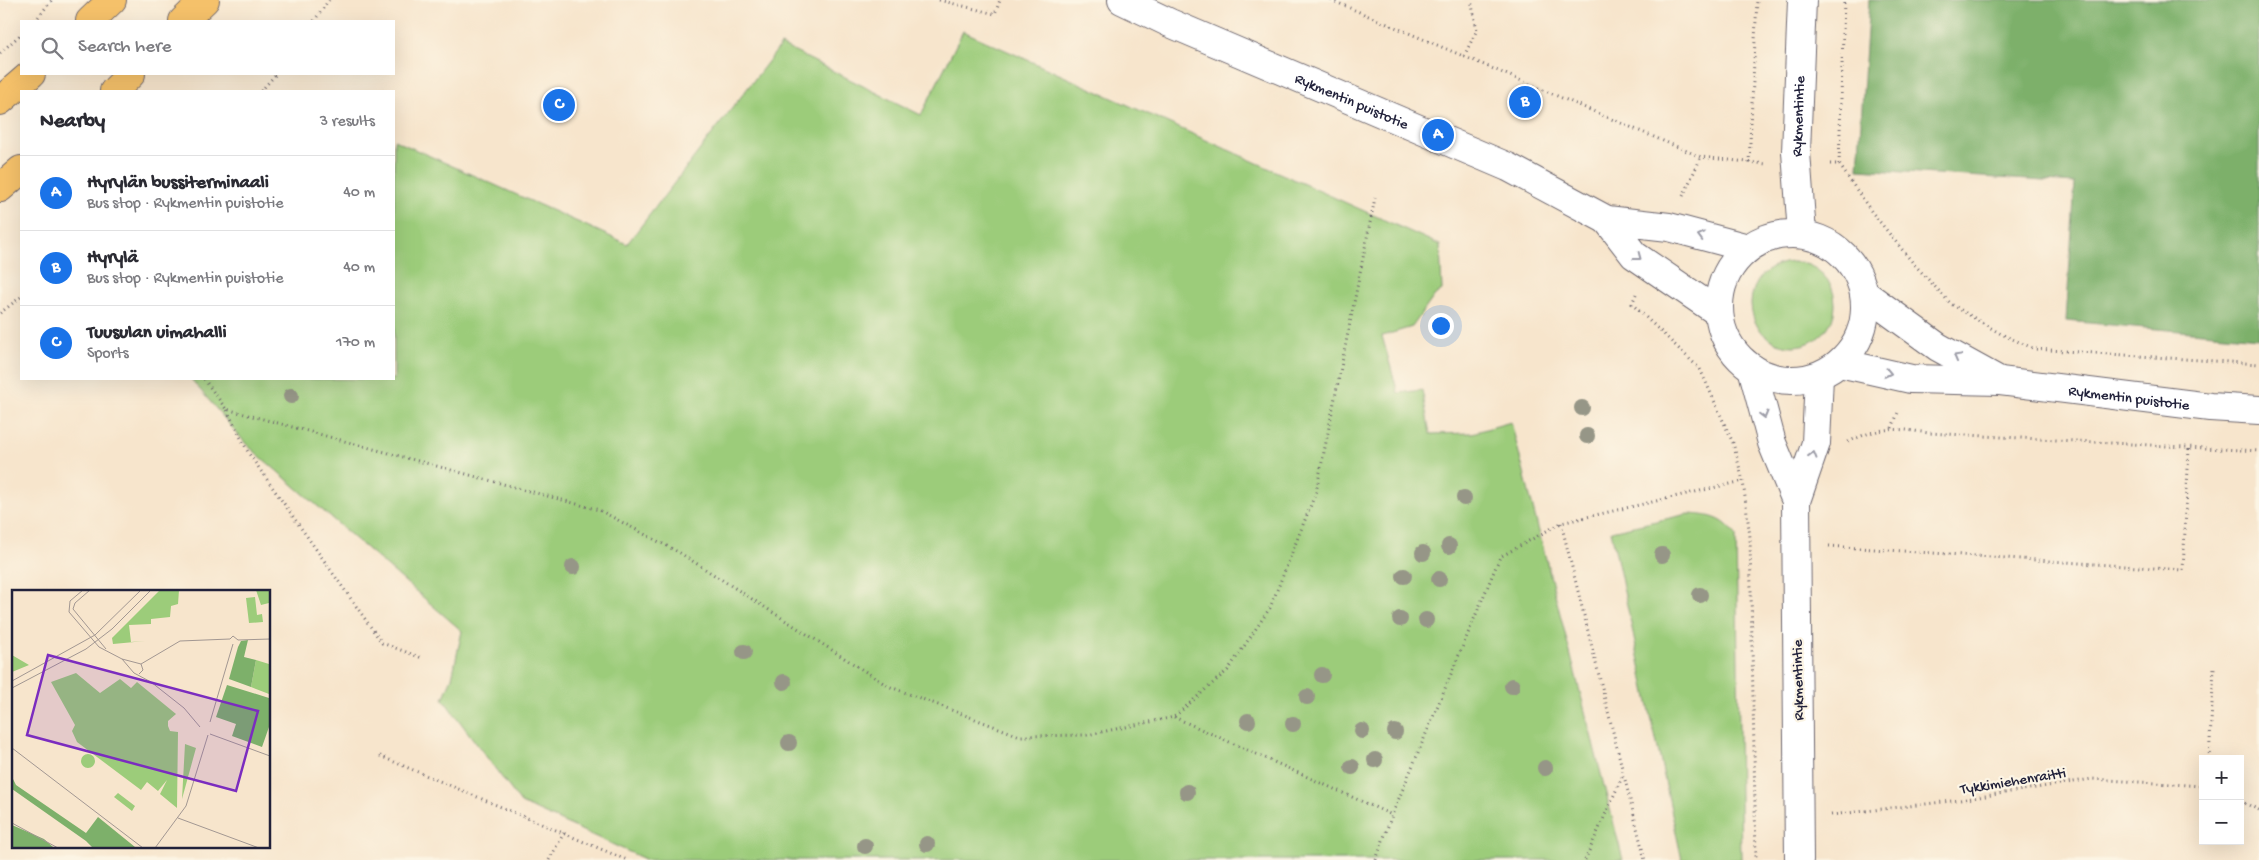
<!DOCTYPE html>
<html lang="en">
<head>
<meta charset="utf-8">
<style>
	body { margin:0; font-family:"Gochi Hand",sans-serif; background:#f7f7f7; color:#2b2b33 }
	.controls { position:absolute; right:15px; bottom:15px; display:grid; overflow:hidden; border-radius:0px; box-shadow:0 5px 20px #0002 }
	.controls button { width:45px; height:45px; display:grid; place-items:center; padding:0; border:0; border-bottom:1px solid #e1e1e2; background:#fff; color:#2b2b33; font:25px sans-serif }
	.you { position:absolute; left:1440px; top:325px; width:18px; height:18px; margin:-12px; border:4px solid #fff; border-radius:50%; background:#1a73e8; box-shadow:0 0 0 8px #1a73e833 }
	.badge { display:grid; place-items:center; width:32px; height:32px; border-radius:50%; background:#1a73e8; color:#fff; font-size:16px; font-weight:700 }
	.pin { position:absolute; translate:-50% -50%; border:2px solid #fff; box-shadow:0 1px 5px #0006 }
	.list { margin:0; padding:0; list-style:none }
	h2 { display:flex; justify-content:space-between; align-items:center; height:65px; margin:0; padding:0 20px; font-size:21px }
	h2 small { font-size:16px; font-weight:400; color:#7c7c81 }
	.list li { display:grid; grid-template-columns:32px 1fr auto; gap:15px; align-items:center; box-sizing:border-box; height:75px; padding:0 20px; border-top:1px solid #e1e1e2 }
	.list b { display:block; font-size:19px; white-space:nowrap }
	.list p { margin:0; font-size:16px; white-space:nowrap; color:#7c7c81 }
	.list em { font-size:16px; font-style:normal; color:#7c7c81 }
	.icon { flex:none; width:28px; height:28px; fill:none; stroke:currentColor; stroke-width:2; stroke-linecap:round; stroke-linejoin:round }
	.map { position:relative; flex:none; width:2259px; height:860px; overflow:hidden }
	.search { position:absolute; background:#fff; box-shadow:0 5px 20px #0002; left:20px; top:20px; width:375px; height:55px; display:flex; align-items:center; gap:12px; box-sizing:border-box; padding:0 18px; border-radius:0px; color:#7c7c81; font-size:19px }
	.panel { position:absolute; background:#fff; box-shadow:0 5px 20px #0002; left:20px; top:90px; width:375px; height:290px; border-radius:0px }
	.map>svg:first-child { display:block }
</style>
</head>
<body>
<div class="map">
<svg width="2259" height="860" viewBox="0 0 2259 860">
	<rect width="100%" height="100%" fill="#fcf5e5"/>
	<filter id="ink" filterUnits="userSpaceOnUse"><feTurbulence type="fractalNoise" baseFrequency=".02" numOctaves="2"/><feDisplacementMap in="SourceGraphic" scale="10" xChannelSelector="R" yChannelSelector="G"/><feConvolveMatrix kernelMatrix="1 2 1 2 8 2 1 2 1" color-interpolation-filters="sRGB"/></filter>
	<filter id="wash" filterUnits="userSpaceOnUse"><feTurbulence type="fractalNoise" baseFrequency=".0096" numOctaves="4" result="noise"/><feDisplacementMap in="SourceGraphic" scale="20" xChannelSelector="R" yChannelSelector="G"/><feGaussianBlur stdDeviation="1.12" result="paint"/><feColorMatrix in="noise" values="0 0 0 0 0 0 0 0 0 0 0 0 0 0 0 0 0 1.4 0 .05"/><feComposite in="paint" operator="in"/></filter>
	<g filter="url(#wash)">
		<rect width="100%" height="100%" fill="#f7e5cc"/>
		<path fill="#9ccc7a" stroke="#5f775a" d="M963,31l477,214 2,45 -7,5 -23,32 -30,9 16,57 24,-3 8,44 42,-1 39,-11 112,438h-976l-126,-57 -78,-104 9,-21 10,-47 -215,-186 -56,-66h203v-239l233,104 154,-199 140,70z
			M1751 304a42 42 0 1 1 84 0a42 42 0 1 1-84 0Z
			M1688,514c22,1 35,3 48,21l5,325h-59l-71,-329z"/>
		<path fill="#7db06a" stroke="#506952" d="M1869,0h390v338l-193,-17 9,-138 -217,-14z"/>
	</g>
	<g filter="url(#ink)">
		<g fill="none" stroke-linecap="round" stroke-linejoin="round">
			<defs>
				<g id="minor">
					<path id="s1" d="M1802,234l-6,-82 6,-152"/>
					<path d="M1752,368l20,75 24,58"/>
					<path d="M1799,860l-3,-359 20,-58 3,-67"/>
				</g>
				<g id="tertiary">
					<path id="s2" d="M1122,0l48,23 338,144 99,53 62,7 79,21"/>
					<path d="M1607,220l27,35 85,58"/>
					<circle cx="1792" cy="307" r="73"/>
					<path d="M1865,294l73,53 58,32"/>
					<path id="s3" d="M1840,363l71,16 89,2 210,26 49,3"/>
				</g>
				<path id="primary" d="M90,21l22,-21
					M183,21l22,-21
					M114,91l17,-17
					M0,101l31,-27
					M0,188l21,-18"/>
			</defs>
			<use href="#minor" stroke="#6d666e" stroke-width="30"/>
			<use href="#tertiary" stroke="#6d666e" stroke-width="30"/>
			<use href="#primary" stroke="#6d666e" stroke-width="30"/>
			<path stroke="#6d666e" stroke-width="3" stroke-dasharray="1 4" stroke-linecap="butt" d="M939,0l56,14 5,-14
				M1331,0l370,157 65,7
				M35,21l17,-21
				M314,21l15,-21
				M0,53l21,-19
				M1464,56l13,-26 -6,-30
				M261,91l15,-17
				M1749,163l8,-163
				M1830,164h9l32,47 42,52 38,41 50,30 34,15 224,15
				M1839,164l5,-164
				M1683,196l18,-39
				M1636,294l-4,10 68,65 33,74 10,38 7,56 6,323
				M0,313l21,-16
				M204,379l22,30 373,101 81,43 208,133 132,50 67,-1 87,-18 54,-47 42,-62 46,-116 59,-294
				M227,410l22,44 133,189 40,15
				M1892,428l7,-18
				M1848,442c33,-16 46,-14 81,-9l330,18
				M1561,523l84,337
				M1829,546l354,24 6,-122
				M1174,717l218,98
				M380,756l247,104
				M2209,759l5,-91
				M2240,801l19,9
				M1831,815l129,-15 132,-21 111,7
				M549,860l15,-27
				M1376,860l16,-45 108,-258 61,-34 182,-42
				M1585,860l38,-85"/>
			<use href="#minor" stroke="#fff" stroke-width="28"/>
			<use href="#tertiary" stroke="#fff" stroke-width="28"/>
			<use href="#primary" stroke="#f5c16b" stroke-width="28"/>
		</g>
		<g fill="#969687">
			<circle cx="291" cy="396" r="8"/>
			<circle cx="1582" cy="408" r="8"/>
			<circle cx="1587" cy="436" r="8"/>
			<circle cx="1464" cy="498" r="8"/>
			<circle cx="1449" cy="546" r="8"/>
			<circle cx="1423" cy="553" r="8"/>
			<circle cx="1662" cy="555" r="8"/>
			<circle cx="573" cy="567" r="8"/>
			<circle cx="1404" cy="576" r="8"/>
			<circle cx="1439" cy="579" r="8"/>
			<circle cx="1700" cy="595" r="8"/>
			<circle cx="1400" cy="619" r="8"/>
			<circle cx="1426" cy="620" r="8"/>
			<circle cx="744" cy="652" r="8"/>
			<circle cx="1322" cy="675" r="8"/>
			<circle cx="784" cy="682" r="8"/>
			<circle cx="1512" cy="686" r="8"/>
			<circle cx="1307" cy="697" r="8"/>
			<circle cx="1248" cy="721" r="8"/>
			<circle cx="1293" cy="724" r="8"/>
			<circle cx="1362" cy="731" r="8"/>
			<circle cx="1395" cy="732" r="8"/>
			<circle cx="789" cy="743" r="8"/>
			<circle cx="1375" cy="760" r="8"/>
			<circle cx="1352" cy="767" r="8"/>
			<circle cx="1545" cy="768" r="8"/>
			<circle cx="1187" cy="792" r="8"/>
			<circle cx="927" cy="844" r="8"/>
			<circle cx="865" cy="846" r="8"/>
		</g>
		<defs><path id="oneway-chevron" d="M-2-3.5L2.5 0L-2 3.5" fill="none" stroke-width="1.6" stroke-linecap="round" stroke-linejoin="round" transform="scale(1.25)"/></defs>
		<g stroke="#9c9ca7">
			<use href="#oneway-chevron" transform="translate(1701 236) rotate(-165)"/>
			<use href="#oneway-chevron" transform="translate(1638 257) rotate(37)"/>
			<use href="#oneway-chevron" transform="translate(1957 357) rotate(-151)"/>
			<use href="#oneway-chevron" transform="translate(1888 373) rotate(12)"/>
			<use href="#oneway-chevron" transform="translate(1764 415) rotate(75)"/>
			<use href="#oneway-chevron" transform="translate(1813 455) rotate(-73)"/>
		</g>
	</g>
	<g text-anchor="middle" stroke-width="4.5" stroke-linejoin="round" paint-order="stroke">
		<g font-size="15" fill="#22223b" stroke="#fcf5e5">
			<text dy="5" stroke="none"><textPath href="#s2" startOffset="251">Rykmentin puistotie</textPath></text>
			<text dy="5" stroke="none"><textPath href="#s1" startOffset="118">Rykmentintie</textPath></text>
			<text dy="5" stroke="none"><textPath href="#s3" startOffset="292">Rykmentin puistotie</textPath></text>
			<text transform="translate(1797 680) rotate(-91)" y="5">Rykmentintie</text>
			<text transform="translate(2013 780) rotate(-9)" y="5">Tykkimiehenraitti</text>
		</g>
	</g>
	<g transform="translate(12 590)">
		<rect width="258" height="258" fill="#f7e5cc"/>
		<path d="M148,0h19l-1,14 -7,2 -1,11 -19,2v5l-22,1 2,17 14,-1 -32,3 -1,-6zM244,0h13v13l-8,2zM243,7l2,18 5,-1 1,8 -14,1 -3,-25zM0,65l5,3 12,7 -17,7zM244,70l13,4v30l-18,-7zM64,83l24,20 20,-14 11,9 6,-6 39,32 -8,7v5l2,5 8,1 -1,76 -17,-14 7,-14 -9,11 -11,-9 -6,8 -64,-48 -5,-11 3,-6 -24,-43zM173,154l11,4 -14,51zM69 171a7 7 0 1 1 14 0a7 7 0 1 1-14 0ZM106,203l17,13 -3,5 -18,-14z" fill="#9ccc7a"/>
		<path d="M236,50l-4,17 12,3 -5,27 -22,-8 9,-32 3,-6zM215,95l42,13v29l-7,20 -30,-11 4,-12 -20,-7zM0,187l4,8 70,48 12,-16 37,30h-43l-6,-6 -74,-52zM0,235l32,14 9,8h-41z" fill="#7db06a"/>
		<path fill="none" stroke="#a29792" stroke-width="1" d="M71,0l-13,11 -1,11 30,35 23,12 19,5 2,6 -4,4M78,0l-15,13 -2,6 33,40M226,50l32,-1M110,69l12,14 17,9 33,26 16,19M129,74l39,-23 50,-2 3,-3 5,4M0,91l83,-46 46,-45M0,98l74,-39 26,-20 39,-39M198,132l23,-78M198,144l60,22M0,158l131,100M166,228l81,30M0,233l46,25M143,258l31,-42 22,-71"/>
		<path fill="#7b2cbf" fill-opacity="0.15" stroke="#7b2cbf" stroke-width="2.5" d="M36,65l210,56 -22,80 -209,-56z"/>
		<rect width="258" height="258" fill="none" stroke="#22223b" stroke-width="2.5"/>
	</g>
</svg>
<div class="controls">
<button>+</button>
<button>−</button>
</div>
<div class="you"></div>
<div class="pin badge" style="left:1438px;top:135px">A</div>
<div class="pin badge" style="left:1525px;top:102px">B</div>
<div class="pin badge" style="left:559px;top:105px">C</div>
<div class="search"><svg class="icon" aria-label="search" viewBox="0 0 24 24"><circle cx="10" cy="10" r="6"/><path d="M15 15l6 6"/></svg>Search here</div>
<section class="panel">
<h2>Nearby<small>3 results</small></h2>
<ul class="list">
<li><span class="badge">A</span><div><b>Hyrylän bussiterminaali</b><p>Bus stop · Rykmentin puistotie</p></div><em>40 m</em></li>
<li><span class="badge">B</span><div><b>Hyrylä</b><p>Bus stop · Rykmentin puistotie</p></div><em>40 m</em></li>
<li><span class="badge">C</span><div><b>Tuusulan uimahalli</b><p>Sports</p></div><em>170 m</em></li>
</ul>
</section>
</div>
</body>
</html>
